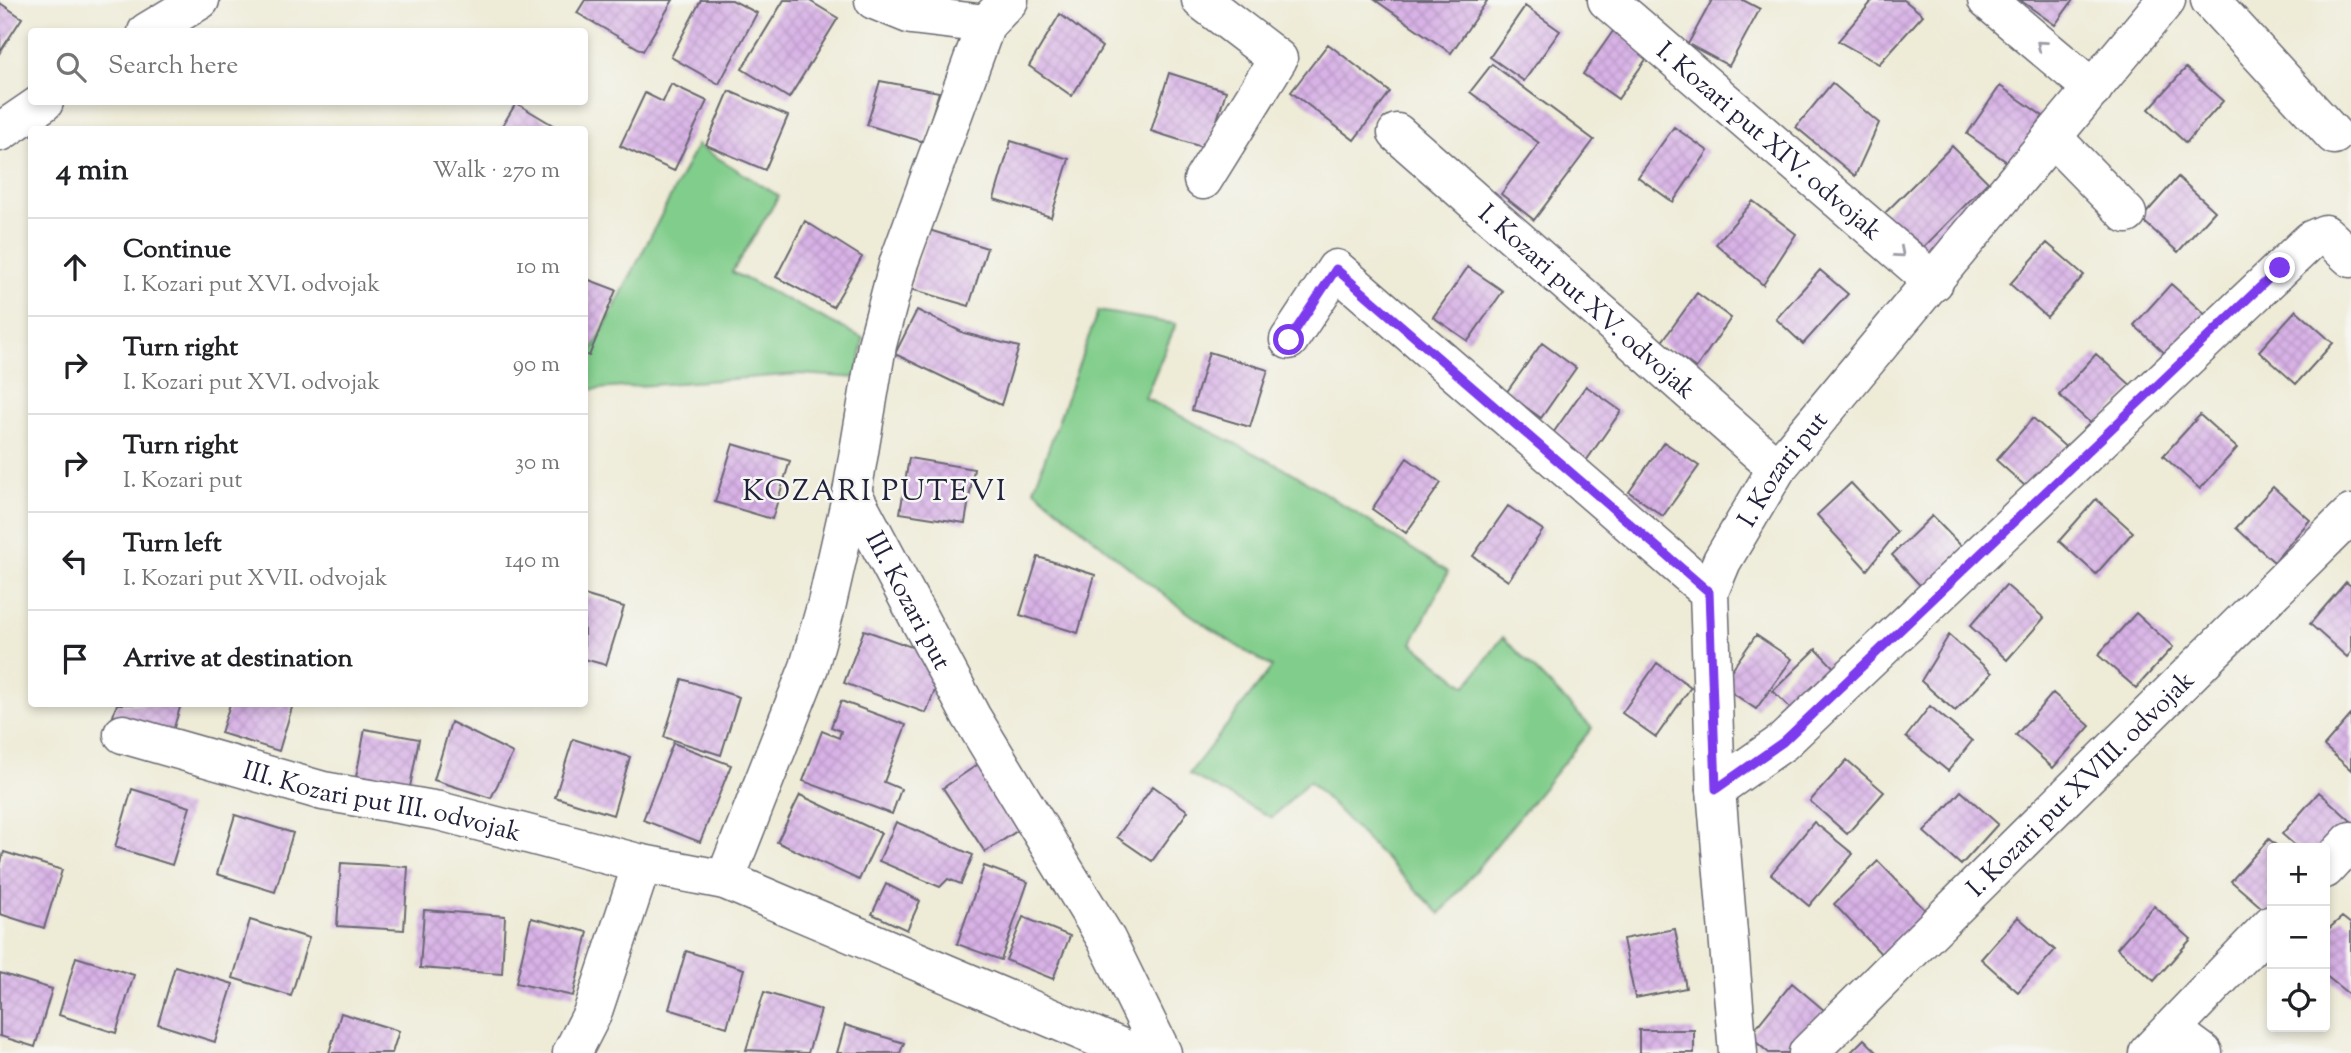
<!DOCTYPE html>
<html lang="en">
<head>
<meta charset="utf-8">
<style>
	body { margin:0; font-family:"Sorts Mill Goudy",serif; background:#f2f2f2; color:#202124 }
	.controls { position:absolute; right:21px; bottom:21px; display:grid; overflow:hidden; border-radius:7px; box-shadow:0 4px 10px #0003 }
	.controls button { width:63px; height:63px; display:grid; place-items:center; padding:0; border:0; border-bottom:2px solid #e0e0e0; background:#fff; color:#202124; font:35px sans-serif }
	.stop { position:absolute; width:21px; height:21px; margin:-16px; border:5px solid #7c3aed; border-radius:50%; background:#fff }
	.stop.end { background:#7c3aed; border-color:#fff; box-shadow:0 2px 7px #0008 }
	.list { margin:0; padding:0; list-style:none }
	h2 { display:flex; justify-content:space-between; align-items:center; height:91px; margin:0; padding:0 28px; font-size:30px }
	h2 small { font-size:23px; font-weight:400; color:#757577 }
	.list li { display:grid; grid-template-columns:46px 1fr auto; gap:21px; align-items:center; box-sizing:border-box; height:98px; padding:0 28px; border-top:2px solid #e0e0e0 }
	.list b { display:block; font-size:26px; white-space:nowrap }
	.list p { margin:0; font-size:23px; white-space:nowrap; color:#757577 }
	.list em { font-size:23px; font-style:normal; color:#757577 }
	.icon { flex:none; width:38px; height:38px; fill:none; stroke:currentColor; stroke-width:2; stroke-linecap:round; stroke-linejoin:round }
	.map { position:relative; flex:none; width:2351px; height:1053px; overflow:hidden }
	.search { position:absolute; background:#fff; box-shadow:0 4px 10px #0003; left:28px; top:28px; width:560px; height:77px; display:flex; align-items:center; gap:18px; box-sizing:border-box; padding:0 24px; border-radius:7px; color:#757577; font-size:26px }
	.panel { position:absolute; background:#fff; box-shadow:0 4px 10px #0003; left:28px; top:126px; width:560px; height:581px; border-radius:7px }
	.map>svg:first-child { display:block }
</style>
</head>
<body>
<div class="map">
<svg width="2351" height="1053" viewBox="0 0 2351 1053">
	<defs>
		<pattern id="building-cross-hatch" width="8" height="8" patternUnits="userSpaceOnUse" patternTransform="scale(1.75)"><rect width="8" height="8" fill="#d8b2e6"/><path d="M0 0l8 8M0 8l8-8" fill="none" stroke="#b999c6"/></pattern>
	</defs>
	<rect width="100%" height="100%" fill="#f6f6f2"/>
	<filter id="ink" filterUnits="userSpaceOnUse"><feTurbulence type="fractalNoise" baseFrequency=".0143" numOctaves="2"/><feDisplacementMap in="SourceGraphic" scale="14" xChannelSelector="R" yChannelSelector="G"/><feConvolveMatrix kernelMatrix="1 2 1 2 8 2 1 2 1" color-interpolation-filters="sRGB"/></filter>
	<filter id="wash" filterUnits="userSpaceOnUse"><feTurbulence type="fractalNoise" baseFrequency=".00686" numOctaves="4" result="noise"/><feDisplacementMap in="SourceGraphic" scale="28" xChannelSelector="R" yChannelSelector="G"/><feGaussianBlur stdDeviation="1.57" result="paint"/><feColorMatrix in="noise" values="0 0 0 0 0 0 0 0 0 0 0 0 0 0 0 0 0 1.4 0 .05"/><feComposite in="paint" operator="in"/></filter>
	<g filter="url(#wash)">
		<rect width="100%" height="100%" fill="#eeebd7"/>
		<path fill="#81cd8b" stroke="#527863" stroke-width="2" d="M697,145l82,51 -47,76 131,66 -5,40 -58,-4 -215,16 -1,-23z
			M1098,311l78,13 -31,74 150,76 153,98 -36,71 54,43 37,-49 89,91 -152,186 -131,-133 -37,37 -83,-44 83,-107c-87,-49 -161,-114 -238,-178z"/>
		<g id="blocks">
			<path fill="url(#building-cross-hatch)" d="M585,0h88l-30,51 -66,-38z
				M701,0h31l25,13 -38,71 -48,-27z
				M784,0h24l30,18 -49,80 -47,-29z
				M1375,0h110l2,1 -36,52z
				M1712,0h31l17,9 -31,57 -41,-22z
				M1873,0h31l19,15 -44,49 -41,-23z
				M2020,0h53l-18,25z
				M0,3l22,15 -22,34z
				M1525,6l35,25 -36,50 -34,-24z
				M1060,14l42,33 -30,49 -43,-30z
				M1618,24l36,24 -36,51 -35,-25z
				M1328,44l62,48 -36,48 -63,-48z
				M1492,64l102,76 -60,80 -33,-26 38,-51 -69,-51z
				M2186,68l37,33 -37,42 -37,-34z
				M1169,73l57,18 -18,58 -57,-18z
				M880,81l59,11 -15,50 -57,-17z
				M1832,83l47,40 -24,53 -59,-49z
				M671,84l36,17 -33,70 -54,-25 25,-53 18,9z
				M2000,86l43,30 -33,48 -43,-30z
				M729,91l59,25 -23,54 -59,-25z
				M516,103l45,27h-61z
				M1674,127l34,24 -35,51 -35,-25z
				M1011,141l58,18 -18,58 -57,-18z
				M1952,146l36,36 -64,65 -40,-33z
				M2178,177l37,34 -37,41 -37,-33z
				M1753,201l43,33 -33,51 -47,-41z
				M805,221l57,36 -29,50 -57,-30z
				M929,230l58,18 -18,58 -58,-17z
				M2047,243l37,32 -37,42 -37,-33z
				M1468,267l35,24 -35,50 -35,-24z
				M1820,270l28,24 -45,50 -27,-25z
				M584,278l32,12 -27,66 -5,-2z
				M2171,284l37,33 -37,42 -37,-34z
				M1697,293l34,25 -35,50 -35,-25z
				M917,310l47,23 55,14 -18,58 -106,-51z
				M2296,310l37,33 -37,41 -37,-33z
				M1542,343l34,25 -35,50 -35,-25z
				M1209,352l59,18 -18,57 -58,-17z
				M2096,354l37,33 -37,41 -37,-33z
				M1586,386l35,25 -35,50 -35,-25z
				M2200,415l37,33 -37,41 -37,-33z
				M2033,418l37,33 -37,42 -37,-33z
				M1664,442l35,24 -36,50 -34,-24z
				M733,444l57,17 -18,58 -57,-17z
				M909,458l65,11 -9,54 -65,-10z
				M1407,458l34,25 -35,50 -34,-24z
				M1851,483l46,49 -30,38 -50,-55z
				M2273,487l37,33 -36,42 -38,-34z
				M2096,499l37,33 -37,42 -37,-33z
				M1508,506l35,24 -35,51 -35,-25z
				M1932,516l38,39 -42,39 -36,-39z
				M1038,557l57,18 -17,58 -58,-18z
				M2346,582l5,4v66l-4,5 -37,-33z
				M2006,585l38,33 -37,42 -37,-34z
				M584,595l40,12 -18,58 -22,-6z
				M2136,613l37,34 -37,41 -38,-33z
				M864,630l59,21 17,26 -14,36 -82,-30z
				M1756,635l36,24 -36,50 -35,-24z
				M1949,635l43,38 -37,38 -34,-30z
				M1816,649l24,25 -42,42 -25,-25z
				M1657,663l34,24 -35,50 -34,-24z
				M682,679l57,18 -18,58 -57,-18z
				M2053,693l37,33 -37,42 -37,-33z
				M841,701l65,24 -22,57 17,7 -9,25 -89,-33 19,-50 17,7 2,-7 -10,-4z
				M117,704h64l-9,30 -59,-18z
				M230,704h63l-14,47 -58,-18z
				M1930,706l42,35 -24,30 -42,-34z
				M2351,715v55l-27,-24z
				M451,722l62,31 -22,45 -57,-18z
				M365,729l54,10 -9,48 -54,-10z
				M573,739l57,18 -17,58 -58,-18z
				M673,743l58,22 -31,77 -57,-22z
				M986,759l43,64 -44,29 -42,-64z
				M1847,760l37,32 -37,42 -37,-33z
				M1153,786l35,25 -36,50 -35,-24z
				M132,789l58,18 -18,58 -57,-18z
				M1961,791l37,33 -37,41 -37,-33z
				M2319,792l32,29v10l-26,17h-27l-16,-14z
				M800,795l81,38 -22,47 -82,-38z
				M235,815l58,18 -18,59 -58,-18z
				M896,822l77,33 -12,29 -13,-5 -8,8 -61,-26z
				M1814,822l39,32 -44,52 -38,-32z
				M2269,839l10,9h-7v62l-3,4 -38,-33z
				M4,852l58,18 -18,58 -44,-14v-48z
				M1878,861l54,56 -45,43 -53,-56z
				M341,863l67,4 -4,63 -67,-4z
				M984,866l44,16 -27,78 -44,-16z
				M886,884l34,17 -13,29 -35,-16z
				M2154,906l37,33 -37,42 -37,-33z
				M424,910l81,6 -3,58 -82,-6z
				M1023,917l47,19 -17,43 -47,-19z
				M2018,917l37,33 -37,42 -37,-33z
				M2342,917l9,7v72l-26,-21v-43z
				M531,918l57,14 -15,64 -57,-13z
				M250,920l59,18 -18,58 -58,-18z
				M1675,929l11,59 -51,10 -12,-59z
				M686,951l58,18 -17,58 -58,-18z
				M76,957l58,18 -18,58 -57,-18z
				M175,966l58,18 -18,58 -57,-18z
				M0,973l52,16 -17,58 -35,-11z
				M1792,983l39,33 -31,37h-31l-20,-17z
				M764,992l57,18 -13,43 -62,-3z
				M341,1013l58,18 -7,22h-63z
				M845,1025l59,18 -4,10h-63z
				M1639,1030h55v23h-55z
				M1864,1039l14,14h-28z"/>
		</g>
	</g>
	<g filter="url(#ink)">
		<use href="#blocks" fill-opacity="0" stroke="#696872" stroke-width="2"/>
		<g fill="none" stroke-linecap="round" stroke-linejoin="round">
			<defs>
				<g id="minor">
					<path d="M874,0l37,15 75,9"/>
					<path id="s1" d="M1009,0l-23,24 -87,238 -22,83 -25,148 119,223 135,223 56,114"/>
					<path d="M1201,0l77,59 -75,121"/>
					<path id="s2" d="M1607,0l327,282"/>
					<path d="M1987,0l106,89"/>
					<path d="M2210,0l124,135"/>
					<path d="M147,32l53,-32"/>
					<path d="M0,132l44,-30"/>
					<path id="s3" d="M1397,133l380,335"/>
					<path d="M2053,138l74,76"/>
					<path d="M1289,340l47,-71 373,323"/>
					<path id="s4" d="M123,734l200,57 116,20 203,53 83,16 409,173"/>
					<path d="M1716,789l67,-47 528,-502 14,-6 26,24"/>
					<path d="M2325,869l26,-28"/>
					<path d="M725,880l84,-213 18,-64 25,-110"/>
					<path d="M2172,1030l31,23"/>
					<path d="M572,1053l20,-39 50,-150"/>
					<path id="s5" d="M1738,1053l-22,-264 -7,-197 13,-31 55,-93 389,-468"/>
					<path id="s6" d="M1808,1053l543,-539"/>
					<path d="M2148,1053l124,-129"/>
				</g>
			</defs>
			<use href="#minor" stroke="#696872" stroke-width="41"/>
			<use href="#minor" stroke="#fff" stroke-width="38"/>
		</g>
		<defs><path id="oneway-chevron" d="M-2-3.5L2.5 0L-2 3.5" fill="none" stroke-width="1.6" stroke-linecap="round" stroke-linejoin="round" transform="scale(1.75)"/></defs>
		<g stroke="#9c9ca7">
			<use href="#oneway-chevron" transform="translate(2041 45) rotate(-140)"/>
			<use href="#oneway-chevron" transform="translate(1900 253) rotate(41)"/>
		</g>
	</g>
	<g fill="none" stroke-linecap="round" stroke-linejoin="round" filter="url(#ink)">
		<path stroke="#7c3aed" stroke-width="9" d="M1289,340l47,-71 373,323 7,197 67,-47 497,-474"/>
	</g>
	<g text-anchor="middle" stroke-width="5" stroke-linejoin="round" paint-order="stroke">
		<g font-size="26" fill="#22223b" stroke="#f6f6f2">
			<text dy="9" stroke="none"><textPath href="#s2" startOffset="215">I. Kozari put XIV. odvojak</textPath></text>
			<text dy="9" stroke="none"><textPath href="#s3" startOffset="254">I. Kozari put XV. odvojak</textPath></text>
			<text dy="9" stroke="none"><textPath href="#s5" startOffset="606">I. Kozari put</textPath></text>
			<text dy="9" stroke="none"><textPath href="#s1" startOffset="644">III. Kozari put</textPath></text>
			<text dy="9" stroke="none"><textPath href="#s6" startOffset="383">I. Kozari put XVIII. odvojak</textPath></text>
			<text dy="9" stroke="none"><textPath href="#s4" startOffset="268">III. Kozari put III. odvojak</textPath></text>
		</g>
		<g font-size="30" letter-spacing="2" fill="#22223b" stroke="#f6f6f2">
			<text x="875" y="500">KOZARI PUTEVI</text>
		</g>
	</g>
</svg>
<div class="controls">
<button>+</button>
<button>−</button>
<button><svg class="icon" aria-label="locate" viewBox="0 0 24 24"><circle cx="12" cy="12" r="6"/><path d="M12 2v4M12 18v4M2 12h4M18 12h4"/></svg></button>
</div>
<div class="stop" style="left:1289px;top:340px"></div>
<div class="stop end" style="left:2280px;top:268px"></div>
<div class="search"><svg class="icon" aria-label="search" viewBox="0 0 24 24"><circle cx="10" cy="10" r="6"/><path d="M15 15l6 6"/></svg>Search here</div>
<section class="panel">
<h2>4 min<small>Walk · 270 m</small></h2>
<ul class="list">
<li><svg class="icon" aria-label="ahead" viewBox="0 0 24 24"><path d="M12 20V5M6 11l6-6 6 6"/></svg><div><b>Continue</b><p>I. Kozari put XVI. odvojak</p></div><em>10 m</em></li>
<li><svg class="icon" aria-label="right" viewBox="0 0 24 24"><path d="M7 20v-9h11M14 6l5 5-5 5"/></svg><div><b>Turn right</b><p>I. Kozari put XVI. odvojak</p></div><em>90 m</em></li>
<li><svg class="icon" aria-label="right" viewBox="0 0 24 24"><path d="M7 20v-9h11M14 6l5 5-5 5"/></svg><div><b>Turn right</b><p>I. Kozari put</p></div><em>30 m</em></li>
<li><svg class="icon" aria-label="left" viewBox="0 0 24 24"><path d="M17 20v-9H6M10 6l-5 5 5 5"/></svg><div><b>Turn left</b><p>I. Kozari put XVII. odvojak</p></div><em>140 m</em></li>
<li><svg class="icon" aria-label="arrive" viewBox="0 0 24 24"><path d="M6 21V4h12l-3 4 3 4H6"/></svg><div><b>Arrive at destination</b></div></li>
</ul>
</section>
</div>
</body>
</html>
